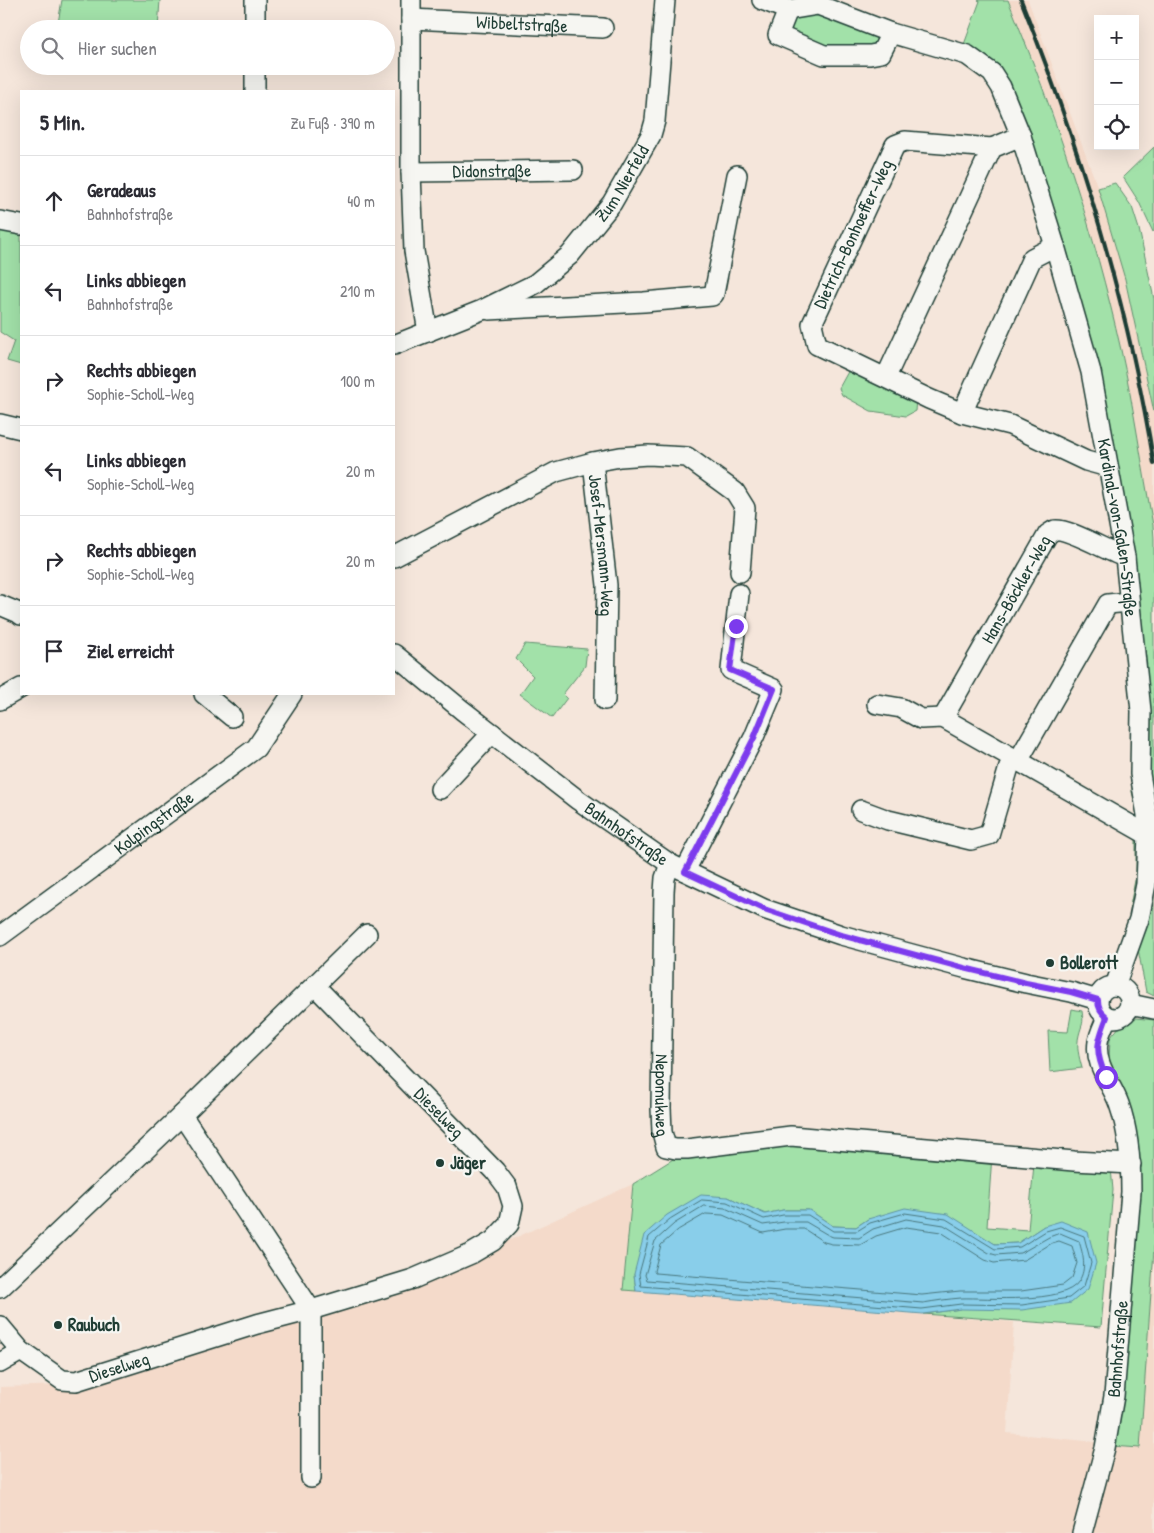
<!DOCTYPE html>
<html lang="de">
<head>
<meta charset="utf-8">
<style>
	body { margin:0; font-family:"Patrick Hand",sans-serif; background:#f7f7f7; color:#2b2b33 }
	.controls { position:absolute; right:15px; top:15px; display:grid; overflow:hidden; border-radius:0px; box-shadow:0 5px 20px #0002 }
	.controls button { width:45px; height:45px; display:grid; place-items:center; padding:0; border:0; border-bottom:1px solid #e1e1e2; background:#fff; color:#2b2b33; font:25px sans-serif }
	.stop { position:absolute; width:15px; height:15px; margin:-11px; border:4px solid #7c3aed; border-radius:50%; background:#fff }
	.stop.end { background:#7c3aed; border-color:#fff; box-shadow:0 1px 5px #0008 }
	.list { margin:0; padding:0; list-style:none }
	h2 { display:flex; justify-content:space-between; align-items:center; height:65px; margin:0; padding:0 20px; font-size:21px }
	h2 small { font-size:16px; font-weight:400; color:#7c7c81 }
	.list li { display:grid; grid-template-columns:32px 1fr auto; gap:15px; align-items:center; box-sizing:border-box; height:90px; padding:0 20px; border-top:1px solid #e1e1e2 }
	.list b { display:block; font-size:19px; white-space:nowrap }
	.list p { margin:0; font-size:16px; white-space:nowrap; color:#7c7c81 }
	.list em { font-size:16px; font-style:normal; color:#7c7c81 }
	.icon { flex:none; width:28px; height:28px; fill:none; stroke:currentColor; stroke-width:2; stroke-linecap:round; stroke-linejoin:round }
	.map { position:relative; flex:none; width:1154px; height:1533px; overflow:hidden }
	.search { position:absolute; background:#fff; box-shadow:0 5px 20px #0002; left:20px; top:20px; width:375px; height:55px; display:flex; align-items:center; gap:12px; box-sizing:border-box; padding:0 18px; border-radius:28px; color:#7c7c81; font-size:19px }
	.panel { position:absolute; background:#fff; box-shadow:0 5px 20px #0002; left:20px; top:90px; width:375px; height:605px; border-radius:0px }
	.map>svg:first-child { display:block }
</style>
</head>
<body>
<div class="map">
<svg width="1154" height="1533" viewBox="0 0 1154 1533">
	<rect width="100%" height="100%" fill="#f5e6db"/>
	<filter id="ink" filterUnits="userSpaceOnUse"><feTurbulence type="fractalNoise" baseFrequency=".02" numOctaves="2"/><feDisplacementMap in="SourceGraphic" scale="10" xChannelSelector="R" yChannelSelector="G"/><feConvolveMatrix kernelMatrix="1 2 1 2 8 2 1 2 1" color-interpolation-filters="sRGB"/></filter>
	<g filter="url(#ink)">
		<path fill="#f4daca" d="M1008,0h20l70,188 27,90 29,134v126l-33,-188 -29,-113 -35,-112 -25,-67z
			M633,1184l-10,106 391,32 -7,111 98,10 2,3 33,2 14,-198v283h-1154v-146l67,-2 428,-135 11,-8z"/>
		<path fill="#a2e1a9" stroke="#608f6e" d="M62,0h98l-2,29h-101z
			M978,0h30c47,113 86,230 113,350 13,57 21,117 32,175l1,13v458l-8,-4 -16,-86 6,-31v-39l3,-22 -7,-22 2,-65 -17,-174 -39,-197 -49,-172 -34,-92 -21,-24 -15,-10 21,-57z
			M820,11l60,22 -1,12 -54,7 -36,-15v-22z
			M1154,147v84l-1,1 -14,-30 -16,-25z
			M1115,183l17,24 7,22 15,70v113l-29,-133 -27,-91z
			M0,228l21,5v132l-14,-4 7,-20 -14,-9z
			M850,368l66,31 -1,12 -9,5 -35,-5 -29,-16 -3,-7z
			M525,644l62,5 -2,17 -22,28 4,4 -15,20 -32,-24 13,-18 -17,-17z
			M1072,1009l10,2c2,14 0,12 -3,24 -3,11 0,22 3,33l-32,4 -2,-41 20,1z
			M1136,1018l18,2v230l-14,198 -28,-2 23,-314 -9,-37 -17,-35 1,-22 10,-12z
			M808,1131l184,24 -5,72 41,3 6,-66 77,4 2,22 -12,137 -178,-13 38,-5 83,-83 -26,17 -23,1 -22,-13 -105,-12 -12,8 -23,-1 -24,-16h-26l-18,4 -37,-17 -94,77 2,17 -13,-1 10,-106 45,-28z"/>
		<path fill="#89ceea" stroke="#5f94a1" d="M701,1195l27,2 37,17 18,-4h26l24,16 23,1 12,-8 37,-11 43,6 47,30 23,-1 26,-17 17,-5 27,11 8,31 -8,26 -17,14 -49,7 -61,-1 -38,5 -287,-23 -2,-17 10,-39 23,-20z"/>
		<g fill="none" stroke-linecap="round" stroke-linejoin="round">
			<path stroke="#49777d" stroke-width="1" d="M702,1200l25,2 37,17 19,-4h25l25,16h24l13,-8 35,-10 41,6 49,30 25,-2 26,-16 14,-4 24,9 7,27 -7,23 -15,12 -47,7 -61,-1 -39,5 -281,-23 -2,-12 10,-37 21,-18z
				M704,1206l21,2 38,17 21,-3h22l22,13 5,2 26,1 14,-9 33,-10 38,6 45,28 7,2 25,-2 28,-16 11,-4 19,8c4,14 8,27 0,40 -14,24 -94,16 -118,17 -13,1 -26,3 -38,5l-276,-23 -2,-5 10,-34 19,-17z
				M706,1214l17,1 40,18 22,-4h19l20,13 8,2 28,1 16,-9 30,-9 35,5 44,28 9,3 30,-3 28,-17 7,-2 13,5 5,17 -5,15 -9,7 -42,6h-61l-38,4 -267,-22 -1,-2 7,-26 17,-15z"/>
			<defs>
				<g id="minor">
					<path d="M411,0v172l3,79 14,81"/>
					<path id="s1" d="M762,0l26,10 30,-5 73,28 76,22 25,18 9,14 20,49 34,110 36,126 34,185 16,154 -1,63 7,41 1,20 -2,49 -7,35 -24,67"/>
					<path d="M788,10l-10,25 46,20h46l11,-2 10,-20"/>
					<path id="s2" d="M411,19l192,9"/>
					<path d="M255,29v-29"/>
					<path d="M255,91v-25"/>
					<path d="M992,148l-87,-7 -10,4 -83,179 5,21 112,54 33,14 48,12 76,36 22,6"/>
					<path id="s3" d="M411,172l162,-2"/>
					<path d="M0,221l21,4"/>
					<path d="M489,310l155,-8 68,-6 2,-2 23,-119"/>
					<path id="s4" d="M394,345l88,-35 53,-26 35,-29 42,-52 39,-68 4,-14 10,-121"/>
					<path d="M886,377l106,-229 29,-12"/>
					<path d="M962,413l70,-155 23,-12"/>
					<path d="M0,424l21,5"/>
					<path d="M593,462l27,-5 28,-2 39,2 48,35 10,16 -5,64"/>
					<path id="s5" d="M394,557l162,-85 37,-10 14,123 -2,115"/>
					<path d="M0,605l19,8 2,2"/>
					<path id="s6" d="M394,654l68,56 116,90 92,64 94,45 77,26 123,33 62,15 45,9 27,8"/>
					<path d="M204,694l28,23"/>
					<path d="M0,700l21,-12"/>
					<path d="M877,704l24,4 20,11 22,-1 205,117"/>
					<path id="s7" d="M943,718l105,-184c2,-1 4,-3 7,-4 13,-2 54,22 70,27"/>
					<path d="M1018,761l90,-157 21,-2"/>
					<path d="M440,789l52,-56"/>
					<path d="M861,810l27,10 83,20 18,-5 23,-78"/>
					<path id="s8" d="M670,864l-5,14 -1,14 -3,216 1,24 4,15 10,2h11l104,-13 283,25 57,3"/>
					<path d="M685,871l69,-134 20,-48 -43,-19 8,-76"/>
					<path id="s9" d="M0,936l256,-188 36,-54"/>
					<circle cx="1114" cy="1002" r="16"/>
					<path d="M1130,1004l24,5"/>
					<path d="M182,1115l129,195v168"/>
					<path d="M0,1288l182,-173 185,-181"/>
					<path id="s10" d="M0,1326l21,25 41,29 14,1 181,-57 54,-14 102,-31 58,-25 22,-13 16,-17 4,-18 -6,-19 -12,-16 -180,-185"/>
					<path d="M0,1363l21,-12"/>
					<path id="s11" d="M1082,1533l23,-85 9,-52 17,-204c0,-29 -2,-60 -12,-88 -7,-20 -25,-39 -21,-62 1,-8 6,-17 9,-25"/>
				</g>
			</defs>
			<use href="#minor" stroke="#1f3d34" stroke-width="22"/>
			<use href="#minor" stroke="#f6f6f2" stroke-width="19"/>
			<path stroke="#1f3d34" stroke-width="4" d="M1021,0c60,150 107,304 133,464"/>
		</g>
	</g>
	<g fill="none" stroke-linecap="round" stroke-linejoin="round" filter="url(#ink)">
		<path stroke="#7c3aed" stroke-width="6" d="M736,626l-6,44 44,19 -20,49 -69,134 79,37 77,26 123,33 62,15 45,9 27,8c0,8 3,12 9,17 -10,26 -13,33 -1,60"/>
	</g>
	<g fill="#1f3d34" stroke="#f6f6f2" stroke-width="2">
		<circle cx="1050" cy="963" r="5"/>
		<circle cx="440" cy="1163" r="5"/>
		<circle cx="58" cy="1325" r="5"/>
	</g>
	<g text-anchor="middle" stroke-width="4.5" stroke-linejoin="round" paint-order="stroke">
		<g font-size="18" fill="#1f3d34" stroke="#f6f6f2">
			<text dy="6" stroke="none"><textPath href="#s2" startOffset="111">Wibbeltstraße</textPath></text>
			<text dy="6" stroke="none"><textPath href="#s3" startOffset="81">Didonstraße</textPath></text>
			<text dy="6" stroke="none"><textPath href="#s4" startOffset="288">Zum Nierfeld</textPath></text>
			<text transform="translate(853 234) rotate(-65)" y="6">Dietrich-Bonhoeffer-Weg</text>
			<text dy="6" stroke="none"><textPath href="#s1" startOffset="720">Kardinal-von-Galen-Straße</textPath></text>
			<text dy="6" stroke="none"><textPath href="#s5" startOffset="305">Josef-Mersmann-Weg</textPath></text>
			<text dy="6" stroke="none"><textPath href="#s7" startOffset="148">Hans-Böckler-Weg</textPath></text>
			<text dy="6" stroke="none"><textPath href="#s9" startOffset="191">Kolpingstraße</textPath></text>
			<text dy="6" stroke="none"><textPath href="#s6" startOffset="294">Bahnhofstraße</textPath></text>
			<text dy="6" stroke="none"><textPath href="#s8" startOffset="232">Nepomukweg</textPath></text>
			<text transform="translate(439 1113) rotate(46)" y="6">Dieselweg</text>
			<text dy="6" stroke="none"><textPath href="#s11" startOffset="188">Bahnhofstraße</textPath></text>
			<text dy="6" stroke="none"><textPath href="#s10" startOffset="142">Dieselweg</textPath></text>
		</g>
		<g font-size="18" font-weight="bold" fill="#1f3d34" stroke="#f6f6f2" text-anchor="start">
			<text x="1060" y="969">Bollerott</text>
			<text x="450" y="1169">Jäger</text>
			<text x="68" y="1331">Raubuch</text>
		</g>
	</g>
</svg>
<div class="controls">
<button>+</button>
<button>−</button>
<button><svg class="icon" aria-label="locate" viewBox="0 0 24 24"><circle cx="12" cy="12" r="6"/><path d="M12 2v4M12 18v4M2 12h4M18 12h4"/></svg></button>
</div>
<div class="stop" style="left:1106px;top:1077px"></div>
<div class="stop end" style="left:736px;top:626px"></div>
<div class="search"><svg class="icon" aria-label="search" viewBox="0 0 24 24"><circle cx="10" cy="10" r="6"/><path d="M15 15l6 6"/></svg>Hier suchen</div>
<section class="panel">
<h2>5 Min.<small>Zu Fuß · 390 m</small></h2>
<ul class="list">
<li><svg class="icon" aria-label="ahead" viewBox="0 0 24 24"><path d="M12 20V5M6 11l6-6 6 6"/></svg><div><b>Geradeaus</b><p>Bahnhofstraße</p></div><em>40 m</em></li>
<li><svg class="icon" aria-label="left" viewBox="0 0 24 24"><path d="M17 20v-9H6M10 6l-5 5 5 5"/></svg><div><b>Links abbiegen</b><p>Bahnhofstraße</p></div><em>210 m</em></li>
<li><svg class="icon" aria-label="right" viewBox="0 0 24 24"><path d="M7 20v-9h11M14 6l5 5-5 5"/></svg><div><b>Rechts abbiegen</b><p>Sophie-Scholl-Weg</p></div><em>100 m</em></li>
<li><svg class="icon" aria-label="left" viewBox="0 0 24 24"><path d="M17 20v-9H6M10 6l-5 5 5 5"/></svg><div><b>Links abbiegen</b><p>Sophie-Scholl-Weg</p></div><em>20 m</em></li>
<li><svg class="icon" aria-label="right" viewBox="0 0 24 24"><path d="M7 20v-9h11M14 6l5 5-5 5"/></svg><div><b>Rechts abbiegen</b><p>Sophie-Scholl-Weg</p></div><em>20 m</em></li>
<li><svg class="icon" aria-label="arrive" viewBox="0 0 24 24"><path d="M6 21V4h12l-3 4 3 4H6"/></svg><div><b>Ziel erreicht</b></div></li>
</ul>
</section>
</div>
</body>
</html>
